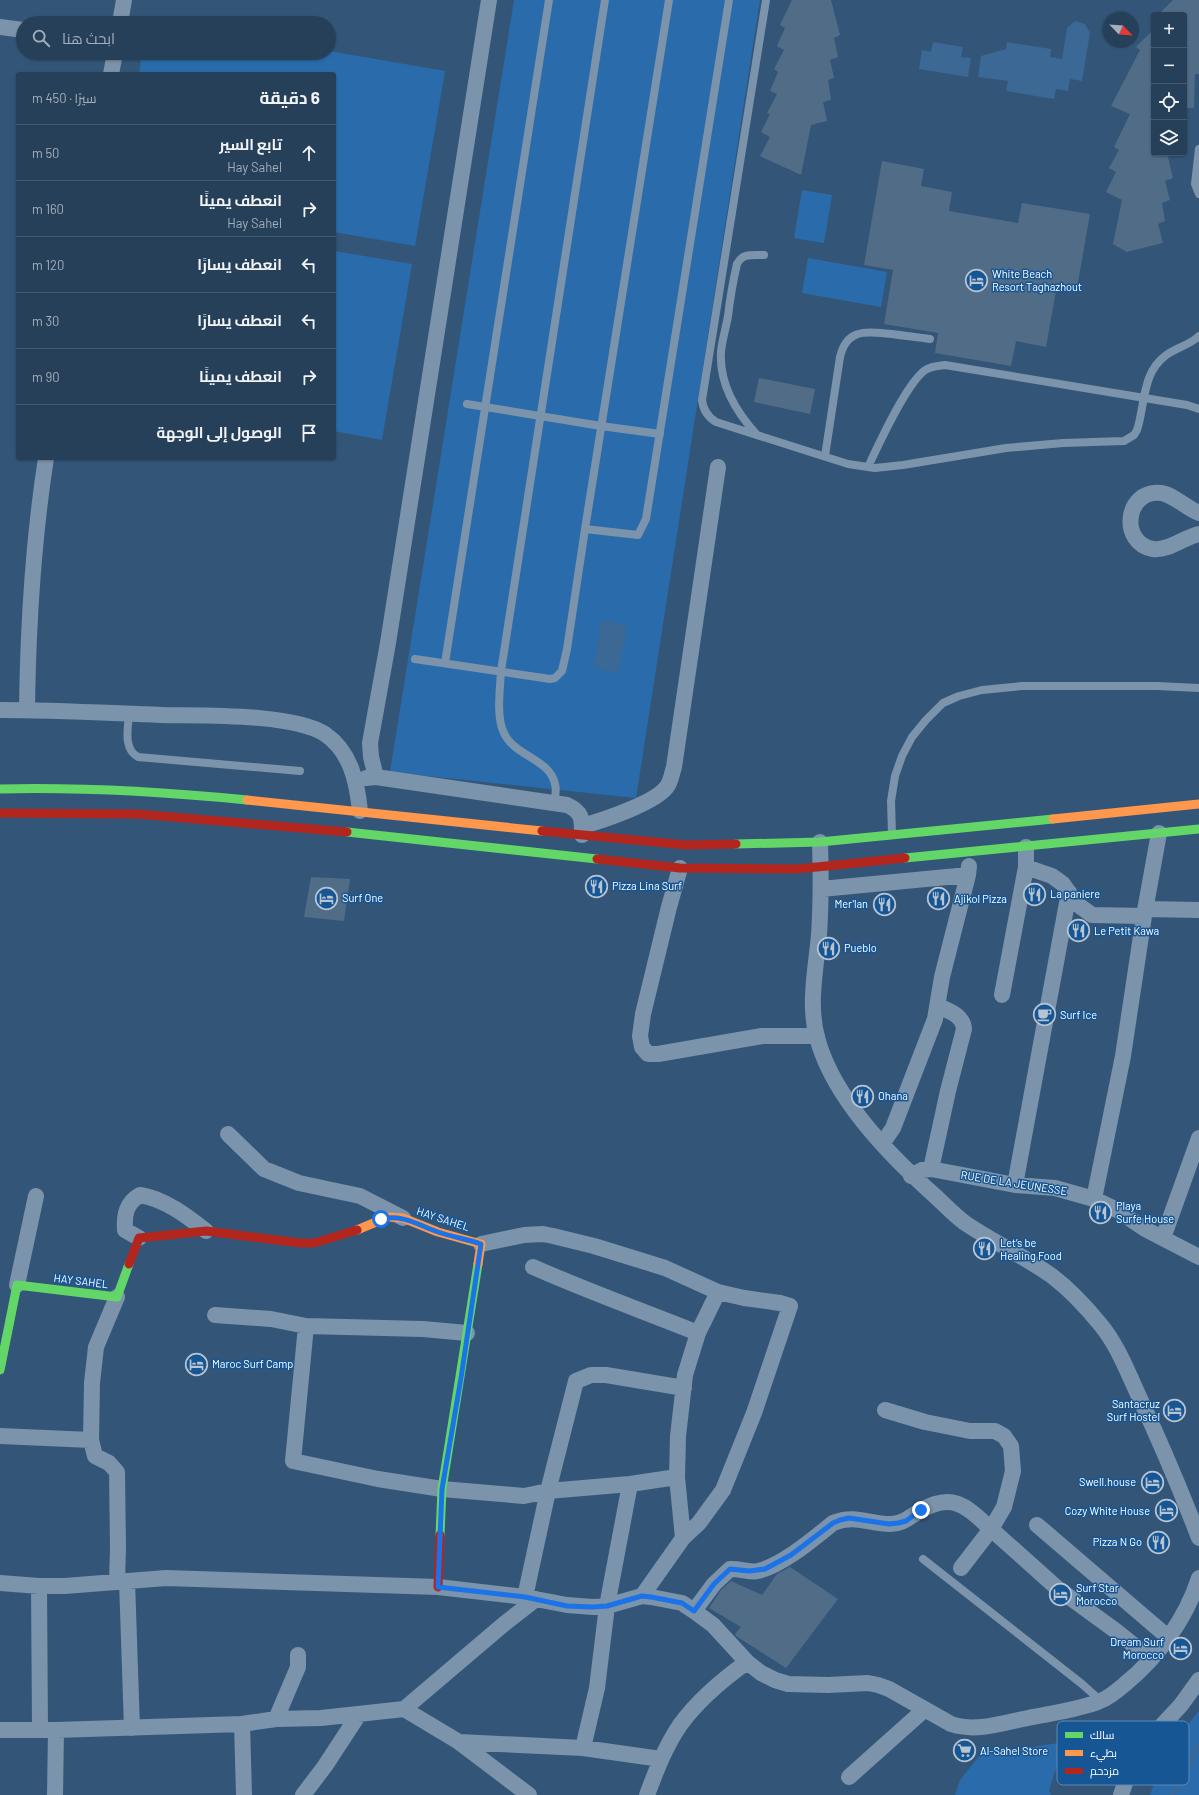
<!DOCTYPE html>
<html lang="ar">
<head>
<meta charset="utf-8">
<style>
	body { margin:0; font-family:Barlow,Cairo,sans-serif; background:#324b63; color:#f1f3f6; direction:rtl }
	.controls { position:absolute; right:12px; top:12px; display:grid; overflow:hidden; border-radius:4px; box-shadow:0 1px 3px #0004 }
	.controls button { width:36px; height:36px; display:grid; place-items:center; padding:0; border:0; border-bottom:1px solid #425970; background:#26405a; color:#f1f3f6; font:20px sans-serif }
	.compass { position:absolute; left:1103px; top:12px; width:36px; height:36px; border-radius:50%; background:#26405a; box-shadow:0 1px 3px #0004; rotate:115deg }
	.stop { position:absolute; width:12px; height:12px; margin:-9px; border:3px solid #1a73e8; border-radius:50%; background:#fff }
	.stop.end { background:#1a73e8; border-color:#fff; box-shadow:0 1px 4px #0008 }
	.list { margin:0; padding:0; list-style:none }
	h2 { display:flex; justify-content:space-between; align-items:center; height:52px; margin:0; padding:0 16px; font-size:17px }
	h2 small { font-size:13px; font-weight:400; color:#a4afbb }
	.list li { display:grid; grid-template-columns:26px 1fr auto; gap:12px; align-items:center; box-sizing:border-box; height:56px; padding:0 16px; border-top:1px solid #425970 }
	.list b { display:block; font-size:15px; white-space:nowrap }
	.list p { margin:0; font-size:13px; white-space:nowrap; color:#a4afbb }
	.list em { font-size:13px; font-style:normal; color:#a4afbb }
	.icon { flex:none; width:22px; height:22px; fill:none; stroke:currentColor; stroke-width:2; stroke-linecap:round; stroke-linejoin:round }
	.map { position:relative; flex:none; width:1199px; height:1795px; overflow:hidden; direction:ltr }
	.search { position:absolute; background:#26405a; box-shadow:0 1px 3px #0004; left:16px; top:16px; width:320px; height:44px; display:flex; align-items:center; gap:10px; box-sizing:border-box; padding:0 14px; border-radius:22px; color:#a4afbb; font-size:15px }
	.panel { position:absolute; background:#26405a; box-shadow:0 1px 3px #0004; left:16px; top:72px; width:320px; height:388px; border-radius:4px; direction:rtl }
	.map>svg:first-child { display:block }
</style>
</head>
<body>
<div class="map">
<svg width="1199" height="1795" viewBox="0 0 1199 1795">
	<rect width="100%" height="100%" fill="#335678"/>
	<path fill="#2a6cab" d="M514,0h246l-124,798 -246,-26z
		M329,51l116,20 -30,175 -81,-14v-158h-195l3,-21h187z
		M802,190l30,5 -8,48 -30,-5z
		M334,251l78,13 -30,176 -48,-9z
		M808,258l79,14 -6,35 -79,-14z
		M1199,1711v84h-49l16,-45z
		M1065,1742l-16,48 2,5h-96l5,-15 20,-25z"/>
	<path fill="#3b6894" d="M1075,21l10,3 5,9 -8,48 -12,-2 -2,12 -12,-2 -2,10 -48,-8 2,-10 -30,-4 3,-21 25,-7 1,-7 44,7 -1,8 12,2 5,-31z
		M933,42l30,5 -2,10 10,1 -3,19 -49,-8 3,-19 9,2z
		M601,620l26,5 -8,47 -25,-4z"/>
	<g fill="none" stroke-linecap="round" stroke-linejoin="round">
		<path stroke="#3b6894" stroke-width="4.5" d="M1172,1795l27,-50"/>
	</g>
	<path fill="#506c87" d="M792,0h39l9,35 -6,3 4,19 -8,3 4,18 -6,2 3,20 -8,2 4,19 -16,4 -10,50 -41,-19 10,-19 -9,-5 9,-18 -3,-1 10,-19 -7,-3 8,-19 -4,-3 10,-19 -7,-4 8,-18 -5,-3z
		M1173,0h26v74h-4l-1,34h-10v-93h-26z
		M1154,29v124h13l6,25 -8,3 5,19 -8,3 3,18 -7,3 5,19 -36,9 -14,-8 9,-44 -16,-8 10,-20 -7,-4 10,-18 -5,-3 16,-33 -19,-8 29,-56 -4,-3z
		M882,161l42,8 -3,17 31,6 -3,19 69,12 4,-20 68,11 -13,74 -20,-3 -11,62 -30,-6 -5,25 -76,-13 3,-20 -54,-9 9,-54 -29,-5z
		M759,378l56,11 -5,25 -56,-12z
		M311,877l39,2 -6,42 -40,-4z
		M790,1567l48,32 -52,69 -50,-32 -1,-2 6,-7 -32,-19 12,-18 10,-9 31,14 15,-21z"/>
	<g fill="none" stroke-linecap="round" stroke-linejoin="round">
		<path stroke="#7b93ab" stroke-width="8" d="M766,0l-64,400c1,10 6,17 14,22l132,42 27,4 28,-3 103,-17 57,-5 61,-2 10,-6 3,-5c8,-24 5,-57 28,-74 10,-8 25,-11 34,-20
			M1199,149l-4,35 4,10
			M467,404l134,22 59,8
			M757,435c-21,-23 -38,-51 -36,-83 1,-12 5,-24 7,-36 2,-17 5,-35 9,-52 5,-11 15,-9 27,-9
			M825,456l15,-99c7,-30 28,-25 52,-23 13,2 25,3 38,5
			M868,467c10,-21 40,-88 59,-98 5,-3 13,-3 18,-4l242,40 12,4
			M585,529l53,6 8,-16 83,-519
			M415,659l135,20 5,-1 7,-7 5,-22 18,-120 84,-529
			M445,663l104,-663
			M129,714c-1,14 -6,35 9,43l162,14
			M554,803c1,-6 3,-13 1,-19 -5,-25 -41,-28 -51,-51 -8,-15 -4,-44 -3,-62l104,-671
			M892,834l-1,-33 4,-25 7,-20 10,-19 14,-17 17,-17 16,-7 23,-6 40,-4h135l42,2
			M923,1559l159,125 19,17"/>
		<path stroke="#7b93ab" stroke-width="16" d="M120,23l4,-23
			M0,27l23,3
			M111,74l4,-21
			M1199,513c-11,-4 -27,-19 -38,-20 -36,-4 -42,50 -8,56 16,2 31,-12 46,-15
			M0,710c54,0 107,3 161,5 40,1 131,-2 164,19 26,18 32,48 35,77
			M27,710c1,-85 6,-168 19,-252
			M376,777l-5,-20 -1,-14 18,-100 101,-643
			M366,778l10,-1 191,28c16,7 15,15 15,30
			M582,826c19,-5 77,-24 86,-41 3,-5 4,-12 6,-18l44,-300
			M820,842c1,31 1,62 -1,93 -3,33 -11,69 -2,102 15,59 72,118 117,158 10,9 20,20 31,28 28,19 59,33 87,53 17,13 34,31 48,48 16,19 26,44 36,66 23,49 44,98 63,148
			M1026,847v20l26,9 11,8 14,20 15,11 52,1
			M680,868l-11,39 -26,107 -3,22 2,11 6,7h10l104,-18h55
			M821,889l147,-14 1,-9
			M1146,909l53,1
			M1002,995l24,-128
			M228,1134l36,35 35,14 61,13 43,22
			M882,1144l11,-16 42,-109 7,-42 26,-102
			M931,1169l17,-78 16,-62c-1,-14 -15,-18 -26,-23
			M911,1176l11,-6 9,-1 84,16 40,3 39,11 23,11 28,19 54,28
			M1015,1185l54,-293
			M1094,1199l29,-143 21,-140 15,-83
			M139,1238l-14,-8c-1,-15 1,-27 15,-35 25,4 47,21 66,36
			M1163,1238l36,-100
			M481,1244l43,-9 19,-1 10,2 41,10 71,22 53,24
			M533,1267c54,24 110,44 165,66
			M17,1285l19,-89
			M718,1292l26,6 36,5 10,3 -36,107 -31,77 -24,33 -16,15 -6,-61 1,-41 7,-61 13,-42z
			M117,1297l-21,50 -4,36 -1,57 4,16 14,7 8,9 1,76 -1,34
			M215,1315l56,4 35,7 117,3 44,4
			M306,1326l-13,135 85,18 64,10 82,7 24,-5 -23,106
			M0,1436l91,4
			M677,1477l-47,7 -82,7 28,-110 15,-6h15l78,13
			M1037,1525l132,113
			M961,1568l30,-39 66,59 59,43 35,28
			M127,1581l5,147
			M0,1583l39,3h26l101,-8 272,9 87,10 42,8 26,2 14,-1 35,-10 9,1 31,6 12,8 19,14 34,37
			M39,1586l1,144
			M642,1596l41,-58
			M694,1611l20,-27 16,-15c9,-1 18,4 28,2 25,-6 55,-32 75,-48 22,-9 36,1 57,1 13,0 19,-7 30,-13 33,-20 47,-4 71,18l13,-22 9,-36 -2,-25 -7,-10 -9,-5h-25l-45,-9 -40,-12
			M404,1709l55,33 70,53
			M276,1719l22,-52v-12
			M242,1724l2,71
			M0,1730h56l186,-6 34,-5 45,-1 83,-9 100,-85 32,-25
			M459,1742l124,6 78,11
			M583,1748l14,-60 10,-82 23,-122
			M849,1777l75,-67
			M55,1795l1,-65
			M303,1795l22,-29 34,-52
			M647,1795c9,-24 18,-48 33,-70 18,-25 42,-45 67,-63l14,11 14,7 13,4 40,1 40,-2 10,2 11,4 62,35c24,8 48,0 72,-5 22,-5 57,-9 77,-18 9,-3 18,-11 25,-17 33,-27 61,-65 74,-106
			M1121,1795l5,-15 28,-46 27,-29 18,-25"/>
		<path stroke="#63d668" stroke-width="9" d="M0,789c83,-2 165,3 247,11
			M347,832l250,27
			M736,844l84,-2 233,-23
			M905,858l294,-29
			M0,1370l17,-85 100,12 12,-33
			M440,1535l2,-46 36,-225"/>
		<path stroke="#ff974d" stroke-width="9" d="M247,800l295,31
			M1053,819l146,-15
			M357,1230l31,-13 15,1 35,14 43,12 -3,20"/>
		<path stroke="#b3261e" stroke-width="9" d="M0,813l138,1 209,18
			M542,831l144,14 50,-1
			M597,859l83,9 117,1 108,-11
			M129,1264l10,-26 67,-7 94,12h14l43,-13
			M438,1587l2,-52"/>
	</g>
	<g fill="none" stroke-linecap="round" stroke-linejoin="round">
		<path stroke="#1a73e8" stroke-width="5" d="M381,1219c22,-5 37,6 57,13 14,5 29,7 43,12l-20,134 -19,111 -4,98 87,10 42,9 25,1 15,-1 35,-10 9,1 31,6 12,8 20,-27 16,-15 19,2 16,-2 26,-14 42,-32 7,-3 9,-2 40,6 9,-1 8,-2 15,-11"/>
	</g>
	<defs>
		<symbol id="hotel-ring" viewBox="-11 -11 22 22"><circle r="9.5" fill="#165695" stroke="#b8c4d0" stroke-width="1.5"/><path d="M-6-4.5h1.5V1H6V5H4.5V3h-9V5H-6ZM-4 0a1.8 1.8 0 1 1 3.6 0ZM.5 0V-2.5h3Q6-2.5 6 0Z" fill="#b8c4d0"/></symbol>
		<symbol id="restaurant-ring" viewBox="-11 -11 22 22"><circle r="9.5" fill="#165695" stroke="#b8c4d0" stroke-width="1.5"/><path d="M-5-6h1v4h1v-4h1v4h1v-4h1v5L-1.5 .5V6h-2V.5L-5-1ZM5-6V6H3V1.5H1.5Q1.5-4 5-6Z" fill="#b8c4d0"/></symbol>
		<symbol id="cafe-ring" viewBox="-11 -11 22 22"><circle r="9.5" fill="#165695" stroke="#b8c4d0" stroke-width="1.5"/><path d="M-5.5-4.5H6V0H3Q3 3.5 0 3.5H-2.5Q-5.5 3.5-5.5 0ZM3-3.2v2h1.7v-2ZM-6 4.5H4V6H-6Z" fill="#b8c4d0"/></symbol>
		<symbol id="supermarket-ring" viewBox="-11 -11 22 22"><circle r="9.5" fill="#165695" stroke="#b8c4d0" stroke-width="1.5"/><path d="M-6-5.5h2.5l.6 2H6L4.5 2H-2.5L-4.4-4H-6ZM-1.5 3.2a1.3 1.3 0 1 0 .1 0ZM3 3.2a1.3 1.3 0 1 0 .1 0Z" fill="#b8c4d0"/></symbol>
	</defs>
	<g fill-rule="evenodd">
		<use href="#hotel-ring" x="964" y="268" width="25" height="25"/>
		<use href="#restaurant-ring" x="584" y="874" width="25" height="25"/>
		<use href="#restaurant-ring" x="1022" y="882" width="25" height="25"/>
		<use href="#hotel-ring" x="314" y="886" width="25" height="25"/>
		<use href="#restaurant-ring" x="926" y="886" width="25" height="25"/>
		<use href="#restaurant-ring" x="872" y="892" width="25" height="25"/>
		<use href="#restaurant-ring" x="1066" y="918" width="25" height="25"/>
		<use href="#restaurant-ring" x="816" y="936" width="25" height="25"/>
		<use href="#cafe-ring" x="1032" y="1002" width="25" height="25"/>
		<use href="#restaurant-ring" x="850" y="1084" width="25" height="25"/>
		<use href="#restaurant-ring" x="1088" y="1200" width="25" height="25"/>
		<use href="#restaurant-ring" x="972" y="1236" width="25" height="25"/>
		<use href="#hotel-ring" x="184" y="1352" width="25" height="25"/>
		<use href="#hotel-ring" x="1162" y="1398" width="25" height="25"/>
		<use href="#hotel-ring" x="1140" y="1470" width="25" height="25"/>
		<use href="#hotel-ring" x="1154" y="1498" width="25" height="25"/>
		<use href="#restaurant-ring" x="1146" y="1530" width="25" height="25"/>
		<use href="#hotel-ring" x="1048" y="1582" width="25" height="25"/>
		<use href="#hotel-ring" x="1168" y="1636" width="25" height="25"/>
		<use href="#supermarket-ring" x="952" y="1738" width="25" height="25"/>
	</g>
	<g text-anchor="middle" stroke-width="3" stroke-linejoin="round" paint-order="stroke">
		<g font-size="11" fill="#fff" stroke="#165695" text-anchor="start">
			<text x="992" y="278">White Beach<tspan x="992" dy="13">Resort Taghazhout</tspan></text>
			<text x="612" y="890">Pizza Lina Surf</text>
			<text x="1050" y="898">La paniere</text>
			<text x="342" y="902">Surf One</text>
			<text x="954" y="903">Ajikol Pizza</text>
			<text x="868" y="908" text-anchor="end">Mer'lan</text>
			<text x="1094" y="935">Le Petit Kawa</text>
			<text x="844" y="952">Pueblo</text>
			<text x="1060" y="1019">Surf Ice</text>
			<text x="878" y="1100">Ohana</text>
			<text x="1116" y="1210">Playa<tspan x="1116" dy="13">Surfe House</tspan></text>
			<text x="1000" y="1247">Let’s be<tspan x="1000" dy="13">Healing Food</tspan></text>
			<text x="212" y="1368">Maroc Surf Camp</text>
			<text x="1160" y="1408" text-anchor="end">Santacruz<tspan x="1160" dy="13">Surf Hostel</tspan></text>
			<text x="1136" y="1486" text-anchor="end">Swell.house</text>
			<text x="1150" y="1515" text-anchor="end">Cozy White House</text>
			<text x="1142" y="1546" text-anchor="end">Pizza N Go</text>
			<text x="1076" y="1592">Surf Star<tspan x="1076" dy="13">Morocco</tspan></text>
			<text x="1164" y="1646" text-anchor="end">Dream Surf<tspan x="1164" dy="13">Morocco</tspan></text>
			<text x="980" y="1755">Al-Sahel Store</text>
		</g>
		<g font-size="11" fill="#fff" stroke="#165695">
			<text transform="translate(1014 1183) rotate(9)" y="4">RUE DE LA JEUNESSE</text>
			<text transform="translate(443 1219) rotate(18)" y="4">HAY SAHEL</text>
			<text transform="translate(81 1281) rotate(7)" y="4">HAY SAHEL</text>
		</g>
	</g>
	<rect x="1057" y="1721" width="132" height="64" rx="6" fill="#165695" stroke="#5c89b5" stroke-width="1"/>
	<rect x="1065" y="1732" width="18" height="6" fill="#63d668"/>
	<rect x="1065" y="1750" width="18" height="6" fill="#ff974d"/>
	<rect x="1065" y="1768" width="18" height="6" fill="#b3261e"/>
	<g font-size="11" fill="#fff">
		<text x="1090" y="1739">سالك</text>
		<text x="1090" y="1757">بطيء</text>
		<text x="1090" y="1775">مزدحم</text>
	</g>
</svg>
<div class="controls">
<button>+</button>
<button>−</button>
<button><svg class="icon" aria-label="locate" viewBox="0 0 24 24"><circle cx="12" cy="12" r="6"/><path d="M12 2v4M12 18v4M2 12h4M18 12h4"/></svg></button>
<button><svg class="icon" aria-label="layers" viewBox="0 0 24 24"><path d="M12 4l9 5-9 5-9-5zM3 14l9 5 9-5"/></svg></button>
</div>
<svg class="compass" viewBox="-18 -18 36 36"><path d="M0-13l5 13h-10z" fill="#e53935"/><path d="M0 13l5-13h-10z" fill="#a4afbb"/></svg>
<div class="stop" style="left:381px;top:1219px"></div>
<div class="stop end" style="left:921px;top:1510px"></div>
<div class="search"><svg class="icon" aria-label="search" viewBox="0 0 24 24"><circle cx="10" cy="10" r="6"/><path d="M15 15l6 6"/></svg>ابحث هنا</div>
<section class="panel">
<h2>6 دقيقة<small>سيرًا · 450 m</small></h2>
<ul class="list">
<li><svg class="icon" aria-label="ahead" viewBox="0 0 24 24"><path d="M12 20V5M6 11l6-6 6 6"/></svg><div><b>تابع السير</b><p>Hay Sahel</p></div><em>50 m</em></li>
<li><svg class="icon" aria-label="right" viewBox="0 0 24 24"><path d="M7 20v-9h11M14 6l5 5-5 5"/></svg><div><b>انعطف يمينًا</b><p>Hay Sahel</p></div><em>160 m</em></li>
<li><svg class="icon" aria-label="left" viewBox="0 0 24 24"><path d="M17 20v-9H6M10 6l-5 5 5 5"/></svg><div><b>انعطف يسارًا</b></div><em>120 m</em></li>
<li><svg class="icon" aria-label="left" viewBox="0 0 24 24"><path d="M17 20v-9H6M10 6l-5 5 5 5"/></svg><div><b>انعطف يسارًا</b></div><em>30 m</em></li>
<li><svg class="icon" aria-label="right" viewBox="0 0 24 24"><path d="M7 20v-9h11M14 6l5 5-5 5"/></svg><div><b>انعطف يمينًا</b></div><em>90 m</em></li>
<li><svg class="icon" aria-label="arrive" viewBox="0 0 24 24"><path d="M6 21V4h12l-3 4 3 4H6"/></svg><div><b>الوصول إلى الوجهة</b></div></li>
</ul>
</section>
</div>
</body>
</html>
